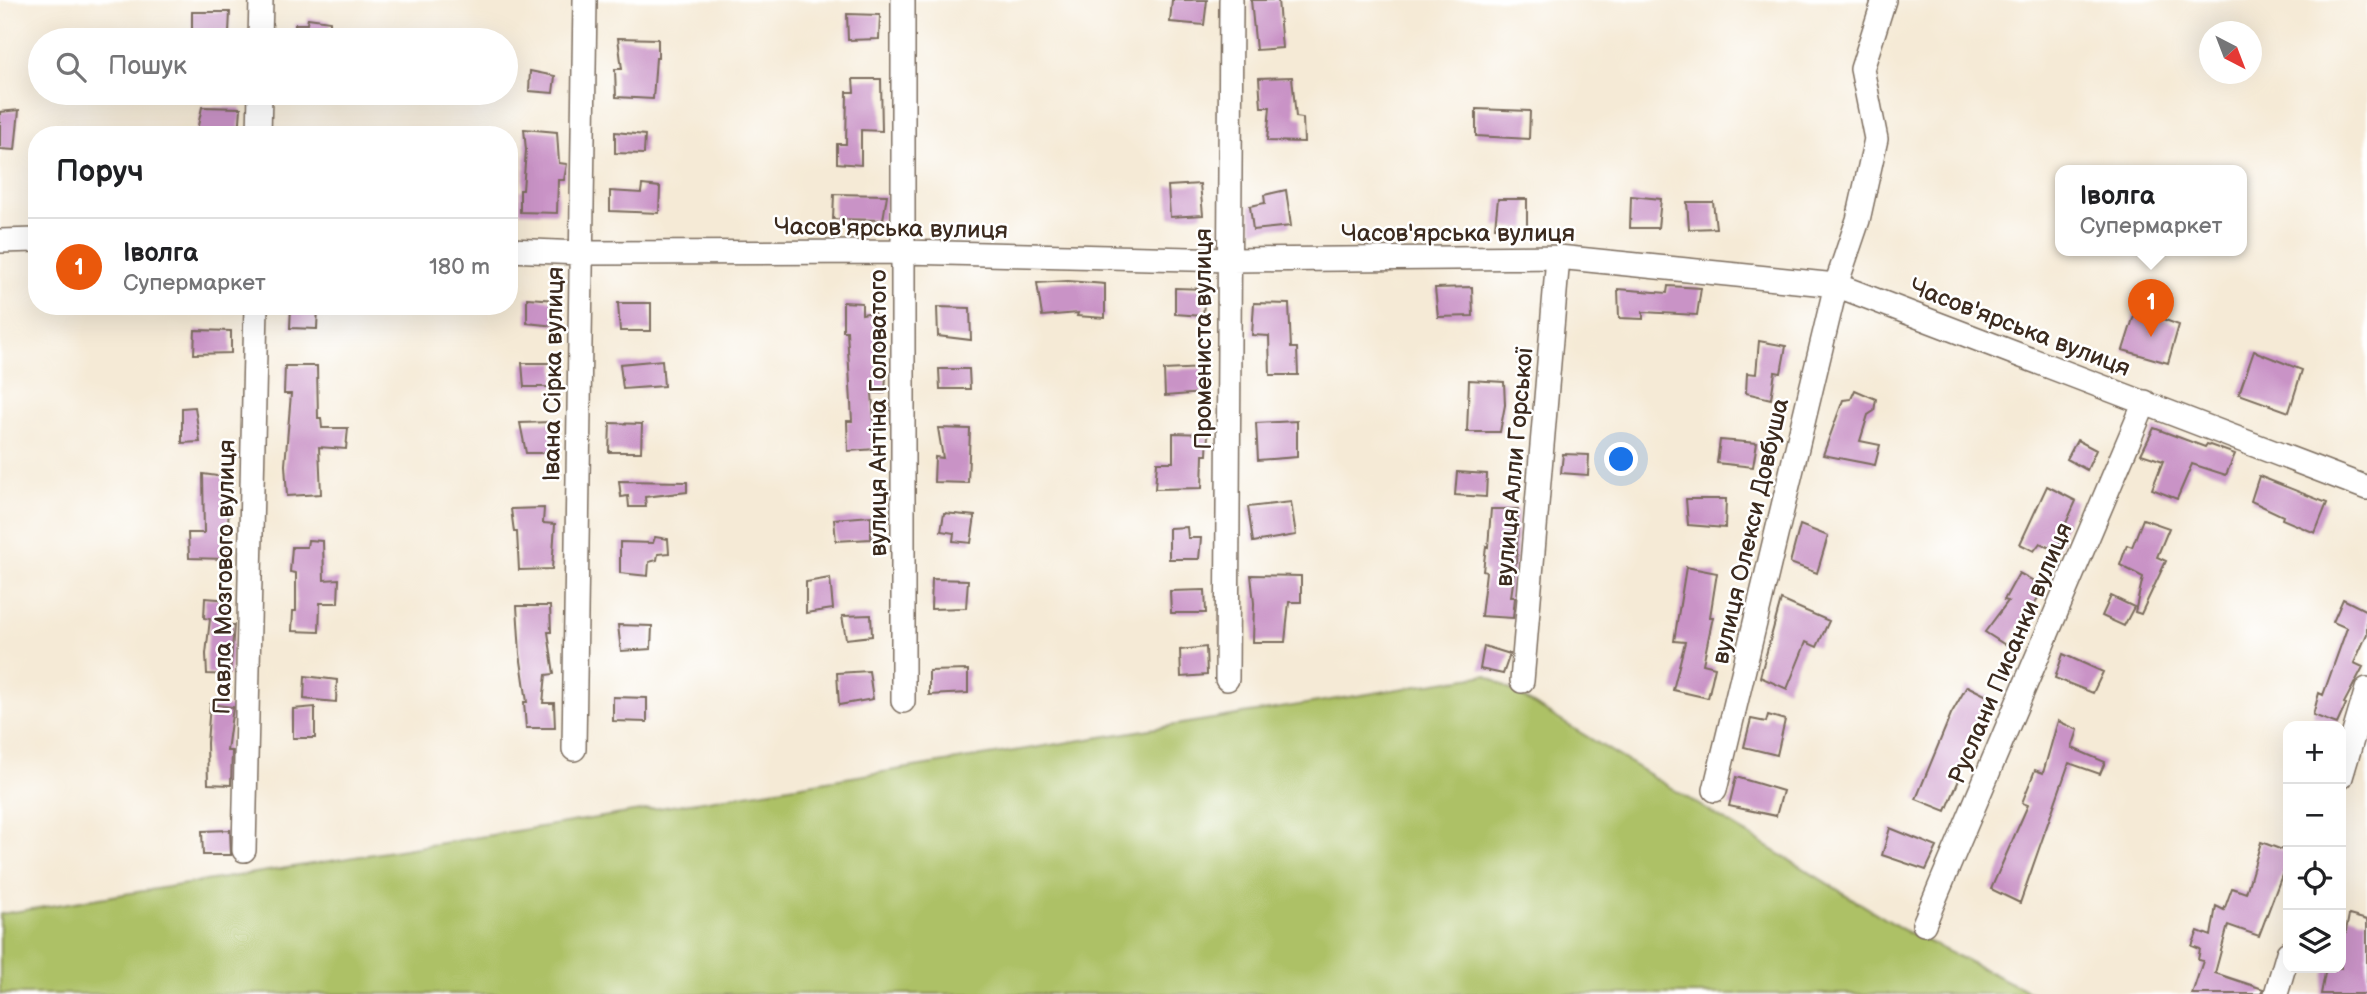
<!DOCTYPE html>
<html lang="uk">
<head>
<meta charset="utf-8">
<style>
	body { margin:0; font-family:"Balsamiq Sans",sans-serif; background:#f2f2f2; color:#202124 }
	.controls { position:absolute; right:21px; bottom:21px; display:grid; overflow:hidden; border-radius:14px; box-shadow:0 7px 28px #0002 }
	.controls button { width:63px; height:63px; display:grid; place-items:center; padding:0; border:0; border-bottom:2px solid #e0e0e0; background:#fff; color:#202124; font:35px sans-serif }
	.compass { position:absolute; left:2199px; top:21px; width:63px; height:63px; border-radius:50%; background:#fff; box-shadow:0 7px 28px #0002; rotate:138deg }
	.you { position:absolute; left:1622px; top:460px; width:24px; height:24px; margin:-18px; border:5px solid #fff; border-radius:50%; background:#1a73e8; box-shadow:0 0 0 10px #1a73e833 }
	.badge { display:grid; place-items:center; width:46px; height:46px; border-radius:50%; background:#ea580c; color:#fff; font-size:23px; font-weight:700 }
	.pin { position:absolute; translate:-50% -58px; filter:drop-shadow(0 2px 4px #0008) }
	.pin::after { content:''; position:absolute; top:37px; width:24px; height:21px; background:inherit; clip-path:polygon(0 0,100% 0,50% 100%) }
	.popup { position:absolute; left:2055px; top:165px; width:192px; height:91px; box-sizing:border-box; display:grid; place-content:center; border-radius:14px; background:#fff; filter:drop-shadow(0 2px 5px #0005); font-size:23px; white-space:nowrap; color:#757577 }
	.popup b { font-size:26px; color:#202124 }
	.popup::after { content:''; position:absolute; left:50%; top:100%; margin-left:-14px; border:14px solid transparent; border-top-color:#fff }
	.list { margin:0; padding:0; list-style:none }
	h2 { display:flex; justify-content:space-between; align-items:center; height:91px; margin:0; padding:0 28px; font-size:30px }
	h2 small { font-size:23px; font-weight:400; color:#757577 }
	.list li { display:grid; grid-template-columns:46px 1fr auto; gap:21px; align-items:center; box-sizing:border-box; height:98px; padding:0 28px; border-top:2px solid #e0e0e0 }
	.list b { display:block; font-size:26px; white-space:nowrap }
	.list p { margin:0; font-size:23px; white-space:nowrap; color:#757577 }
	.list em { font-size:23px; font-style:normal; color:#757577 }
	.icon { flex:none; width:38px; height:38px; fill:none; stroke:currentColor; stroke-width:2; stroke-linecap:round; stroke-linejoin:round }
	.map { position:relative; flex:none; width:2367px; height:994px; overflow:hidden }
	.search { position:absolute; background:#fff; box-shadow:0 7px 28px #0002; left:28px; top:28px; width:490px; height:77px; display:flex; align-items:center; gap:18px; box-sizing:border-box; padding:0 24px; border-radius:38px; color:#757577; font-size:26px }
	.panel { position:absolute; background:#fff; box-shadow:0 7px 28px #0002; left:28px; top:126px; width:490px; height:189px; border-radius:28px }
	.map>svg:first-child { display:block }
</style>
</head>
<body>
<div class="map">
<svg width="2367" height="994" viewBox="0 0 2367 994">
	<rect width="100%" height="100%" fill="#fff"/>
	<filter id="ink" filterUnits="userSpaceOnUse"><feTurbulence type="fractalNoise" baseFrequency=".0143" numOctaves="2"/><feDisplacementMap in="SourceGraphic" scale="14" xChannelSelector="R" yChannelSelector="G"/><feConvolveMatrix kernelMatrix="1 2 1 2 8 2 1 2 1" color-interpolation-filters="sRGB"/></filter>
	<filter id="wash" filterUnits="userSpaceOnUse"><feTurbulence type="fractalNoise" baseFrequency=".00686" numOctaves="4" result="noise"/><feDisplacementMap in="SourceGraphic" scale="28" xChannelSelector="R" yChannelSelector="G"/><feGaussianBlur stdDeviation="1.57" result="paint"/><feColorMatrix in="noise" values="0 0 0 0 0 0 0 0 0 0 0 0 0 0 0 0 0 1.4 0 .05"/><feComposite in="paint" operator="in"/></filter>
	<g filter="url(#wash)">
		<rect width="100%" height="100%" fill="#f5ead6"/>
		<path fill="#adc166" stroke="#747642" stroke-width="2" d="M1486,675l418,255 130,64h-2034v-80z"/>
		<g id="blocks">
			<path fill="#c993c6" d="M1172,0h35l-3,25 -34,-3z
				M1251,0h27l4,48 -26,2z
				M192,12h38l-1,21h-37z
				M847,14l33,1 -1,24 -31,1z
				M308,18l22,3v19h-35v-16h12z
				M618,38l40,1v19h-2l-3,41 -37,-2 -1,-28h7z
				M530,71l25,5 -2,17 -24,-2z
				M1292,77l4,40 7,1 1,24 -37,-1 3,-34h-9l-2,-29z
				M853,79h28l1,52 -21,-1v35l-24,-2v-19h9l1,-52h7z
				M202,107l39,1 -2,27h-43z
				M1476,109l54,2 -1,28 -53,-3z
				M19,110l-4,40 -15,-1v-37z
				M524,129l33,3 2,31 8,1 -3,16h-6l-1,33 -37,-1v-22h3l3,-40z
				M615,132l30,3 -1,19 -29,-1z
				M1200,184l3,31 -33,2 -2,-31z
				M642,185l18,2 -1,26 -49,-2v-20l31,2z
				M1286,190l5,36 -38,4 -3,-24 15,-3 -1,-8z
				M834,194l53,1 -4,25 -50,-1z
				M1631,196l30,3 -3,29h-28z
				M1498,199h29v29l-32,-1z
				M1687,202h26l3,26 -27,1z
				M1068,281l37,3v34l-28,-2 1,-3 -36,3 -5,-33z
				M1668,286l33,2 -4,27 -54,-3v7l-24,-1 -1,-29 49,4z
				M1472,287l1,29 -35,1 -3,-29z
				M1175,288l30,1 -2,27 -28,-2z
				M527,298l30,2 -2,26 -28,-3z
				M843,302l19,1v11l12,-2 4,31v32h8l-1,18h-13l4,56 -28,2 -1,-30h5l-5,-90h-4z
				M618,303h33v28h-31z
				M1254,303l35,1 2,44h6l1,27h-28l-1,-39 -17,-1z
				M291,306h27l-1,23 -27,-1z
				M937,307l33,1 1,32 -33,-4z
				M2136,309l43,16 -11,38 -45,-13z
				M195,330l36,1v22l-37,1z
				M1759,341l27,5 -5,27 -6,-1 -4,27 -25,-6 1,-20 9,1z
				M2254,351l48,19 -13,42 -50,-18z
				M662,360l2,26 -41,3 -3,-25z
				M522,363h33v24h-31z
				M285,366h32l1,52h3l1,10h26l-2,21 -27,-2 2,47 -34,2 -2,-31 6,-71h-7z
				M1204,368v25l-39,3 -1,-26z
				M939,369h30l1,20h-30z
				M1469,380l35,2 1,23 -5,27h-33z
				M1855,390l21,9 -2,12 -6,4 -8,26 20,4 -5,20 -52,-10 20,-55 8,-1z
				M195,407l5,35 -18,1v-35z
				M1297,421v36l-39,3 -2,-37z
				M551,422l3,31h-28l-6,-30z
				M610,423l32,1 -1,28h-32z
				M938,428l32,1 -2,54 -34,-1 1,-25 8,1z
				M2154,428l51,19 2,-3 28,10 -9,21 -34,-11 -15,35 -25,-10 11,-28 -22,-7z
				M1173,433l35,1 -1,21h-4l-1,33 -47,1 2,-27h16z
				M1720,440l37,3 -4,24 -36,-4z
				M2077,440l19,10 -9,20 -20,-11z
				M1563,454l26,1 -1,20 -27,-2z
				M1457,472l30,2 -1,23 -31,-2z
				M203,474l29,4 -5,55h3l-3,26 -38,-1 -1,-25h16z
				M2259,476l68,27 -12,30 -33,-14 1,-3 -32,-15z
				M619,481l68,1v10l-42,5 1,10h-17l-1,-11 -7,1z
				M2047,486l29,15 -15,33 3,1 -8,16 -16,-8 -6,8 -14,-7z
				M1686,499h40l-1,29 -37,-3z
				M1291,502l5,33 -43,7 -5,-35z
				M544,508l-1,15 12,1 -3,45 -33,1 -2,-38h-3l-3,-23z
				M1491,509h27l-1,45 -6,43h4l-2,21 -32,-2 5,-44 -3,-1 3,-25 2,1z
				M944,513l31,3 -4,27 -18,-2 1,-8 -13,-2z
				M871,516v23l-35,2 -2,-22z
				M2143,519l26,9 -12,29 9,4 -25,53 -6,-2 8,-35 -23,-12 7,-20 5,2z
				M1800,525l28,11 -11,37 -27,-10z
				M1187,527l1,11h13l-2,21h-30v-31z
				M655,537l13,2 1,14 -11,1 -1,6 -8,2 -1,14 -28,-3v-31l33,1z
				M308,540l15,1 1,39 15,-1 -1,24h-18l-1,29 -27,-1 1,-20h3v-38l-6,-1 2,-25h15z
				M1686,567l31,6 -7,44h3l-10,47 12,3 -7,31 -35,-8 12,-48 -11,-1z
				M2019,573l24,13 -12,27 -4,-2 -20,35 -22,-14 23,-31 -4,-1z
				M1251,575l50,1v26h-12l-4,40h-32l1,-39z
				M830,578l3,31 -27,4v-31z
				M932,579l36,1 -2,28 -35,1z
				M1205,590l1,23h-35l-1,-22z
				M2111,596l23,11 -10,19 -22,-10z
				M205,598l26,2 -2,25h5l-4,50 -23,-1 -1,-20 4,-35 -6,-1z
				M2343,599l24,12v23l-13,29 9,4 -19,36 2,1 -9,20 -24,-9 6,-22 4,2 24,-67 -14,-6z
				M1781,600l48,21 -12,26 -11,-5 -19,47 -27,-12z
				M517,606h33l1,26h-3l6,42 -8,1 -3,28h11l1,25h-29l-2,-26h3l-7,-48z
				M871,615l1,21 -26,3 -4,-23z
				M618,625l34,1 -1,23 -30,2z
				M1484,646l26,8 -7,20 -23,-5z
				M1206,647l1,28 -26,2 -1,-27z
				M2063,654l40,18 -10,21 -38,-15z
				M968,670v23l-39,2v-24z
				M869,671l4,28 -34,6 -2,-32z
				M305,676l32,4 -1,22 -32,-3z
				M1967,686l24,12 -36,80 4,2 -13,31 -30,-12 35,-85z
				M613,697l34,1v24l-34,-1z
				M210,704l23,3 -6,44h5l-1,34 -23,-1 -1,-41z
				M315,707v31h-22v-29z
				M1768,715l17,5 -8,35 -33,-8 7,-28 15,3z
				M2058,721l20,9 -6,18 33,14 -5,12 -31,-11 -49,140 -29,-14 37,-84 -6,-2 13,-33 8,3z
				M1736,777l47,14 -7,25 -47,-10z
				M1890,828l47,19 -11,23 -44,-15z
				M230,830l1,25h-28l-1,-24z
				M2261,842l27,10v7l-29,77 -31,-11 -13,48 48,16 -1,5h-70l11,-33 -5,-1 2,-11 -8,-3 6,-15 13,5 5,-30 8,4 8,-22 14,5z
				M2349,915l18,5v74h-46l5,-26h15v-11z"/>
		</g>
	</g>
	<g filter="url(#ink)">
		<use href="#blocks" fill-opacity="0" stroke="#7c6d5e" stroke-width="2"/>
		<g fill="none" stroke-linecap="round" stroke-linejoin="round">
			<defs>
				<path id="minor" d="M260,40l1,-40
					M259,135l1,-42
					M0,241l37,-1
					M509,250l71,3 325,-1 326,8 327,-3 278,28 531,203
					M1227,679l4,-679
					M1522,681l36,-424
					M903,701v-701
					M574,749l11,-749
					M2341,777l26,-88
					M1715,790l121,-505 22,-65 18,-81 -14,-70 22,-69
					M244,850l12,-544
					M1924,924l221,-522
					M2276,994l12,-41"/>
			</defs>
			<use href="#minor" stroke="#7c6d5e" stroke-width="26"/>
			<use href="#minor" stroke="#fff" stroke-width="23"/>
		</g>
	</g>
	<g text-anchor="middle" stroke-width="5" stroke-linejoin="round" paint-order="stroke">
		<g font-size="24" fill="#3b2a1e" stroke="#fff">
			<text transform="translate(891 228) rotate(1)" y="8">Часов'ярська вулиця</text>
			<text x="1458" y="241">Часов'ярська вулиця</text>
			<text transform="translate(2020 327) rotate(21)" y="8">Часов'ярська вулиця</text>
			<text transform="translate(1203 339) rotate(-90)" y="8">Промениста вулиця</text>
			<text transform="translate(553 374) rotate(-89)" y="8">Івана Сірка вулиця</text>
			<text transform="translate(878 413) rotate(-90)" y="8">вулиця Антіна Головатого</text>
			<text transform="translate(1514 467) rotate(-85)" y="8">вулиця Алли Горської</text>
			<text transform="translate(1750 531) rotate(-77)" y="8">вулиця Олекси Довбуша</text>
			<text transform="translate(224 577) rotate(-89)" y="8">Павла Мозгового вулиця</text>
			<text transform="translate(2010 653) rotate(-67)" y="8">Руслани Писанки вулиця</text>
		</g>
	</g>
</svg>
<div class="controls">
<button>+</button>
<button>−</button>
<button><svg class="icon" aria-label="locate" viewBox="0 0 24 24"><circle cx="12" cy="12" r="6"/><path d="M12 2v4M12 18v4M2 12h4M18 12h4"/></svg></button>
<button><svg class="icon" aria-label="layers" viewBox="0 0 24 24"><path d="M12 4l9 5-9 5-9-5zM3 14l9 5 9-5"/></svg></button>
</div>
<svg class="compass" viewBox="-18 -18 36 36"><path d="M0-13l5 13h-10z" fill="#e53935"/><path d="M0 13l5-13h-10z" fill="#757577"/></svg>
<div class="you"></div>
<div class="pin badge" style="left:2151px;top:337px">1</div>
<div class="popup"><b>Іволга</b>Супермаркет</div>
<div class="search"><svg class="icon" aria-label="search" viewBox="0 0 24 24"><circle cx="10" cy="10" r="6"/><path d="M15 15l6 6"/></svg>Пошук</div>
<section class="panel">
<h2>Поруч<small></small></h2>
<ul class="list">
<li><span class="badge">1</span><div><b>Іволга</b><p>Супермаркет</p></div><em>180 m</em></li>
</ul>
</section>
</div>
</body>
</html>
